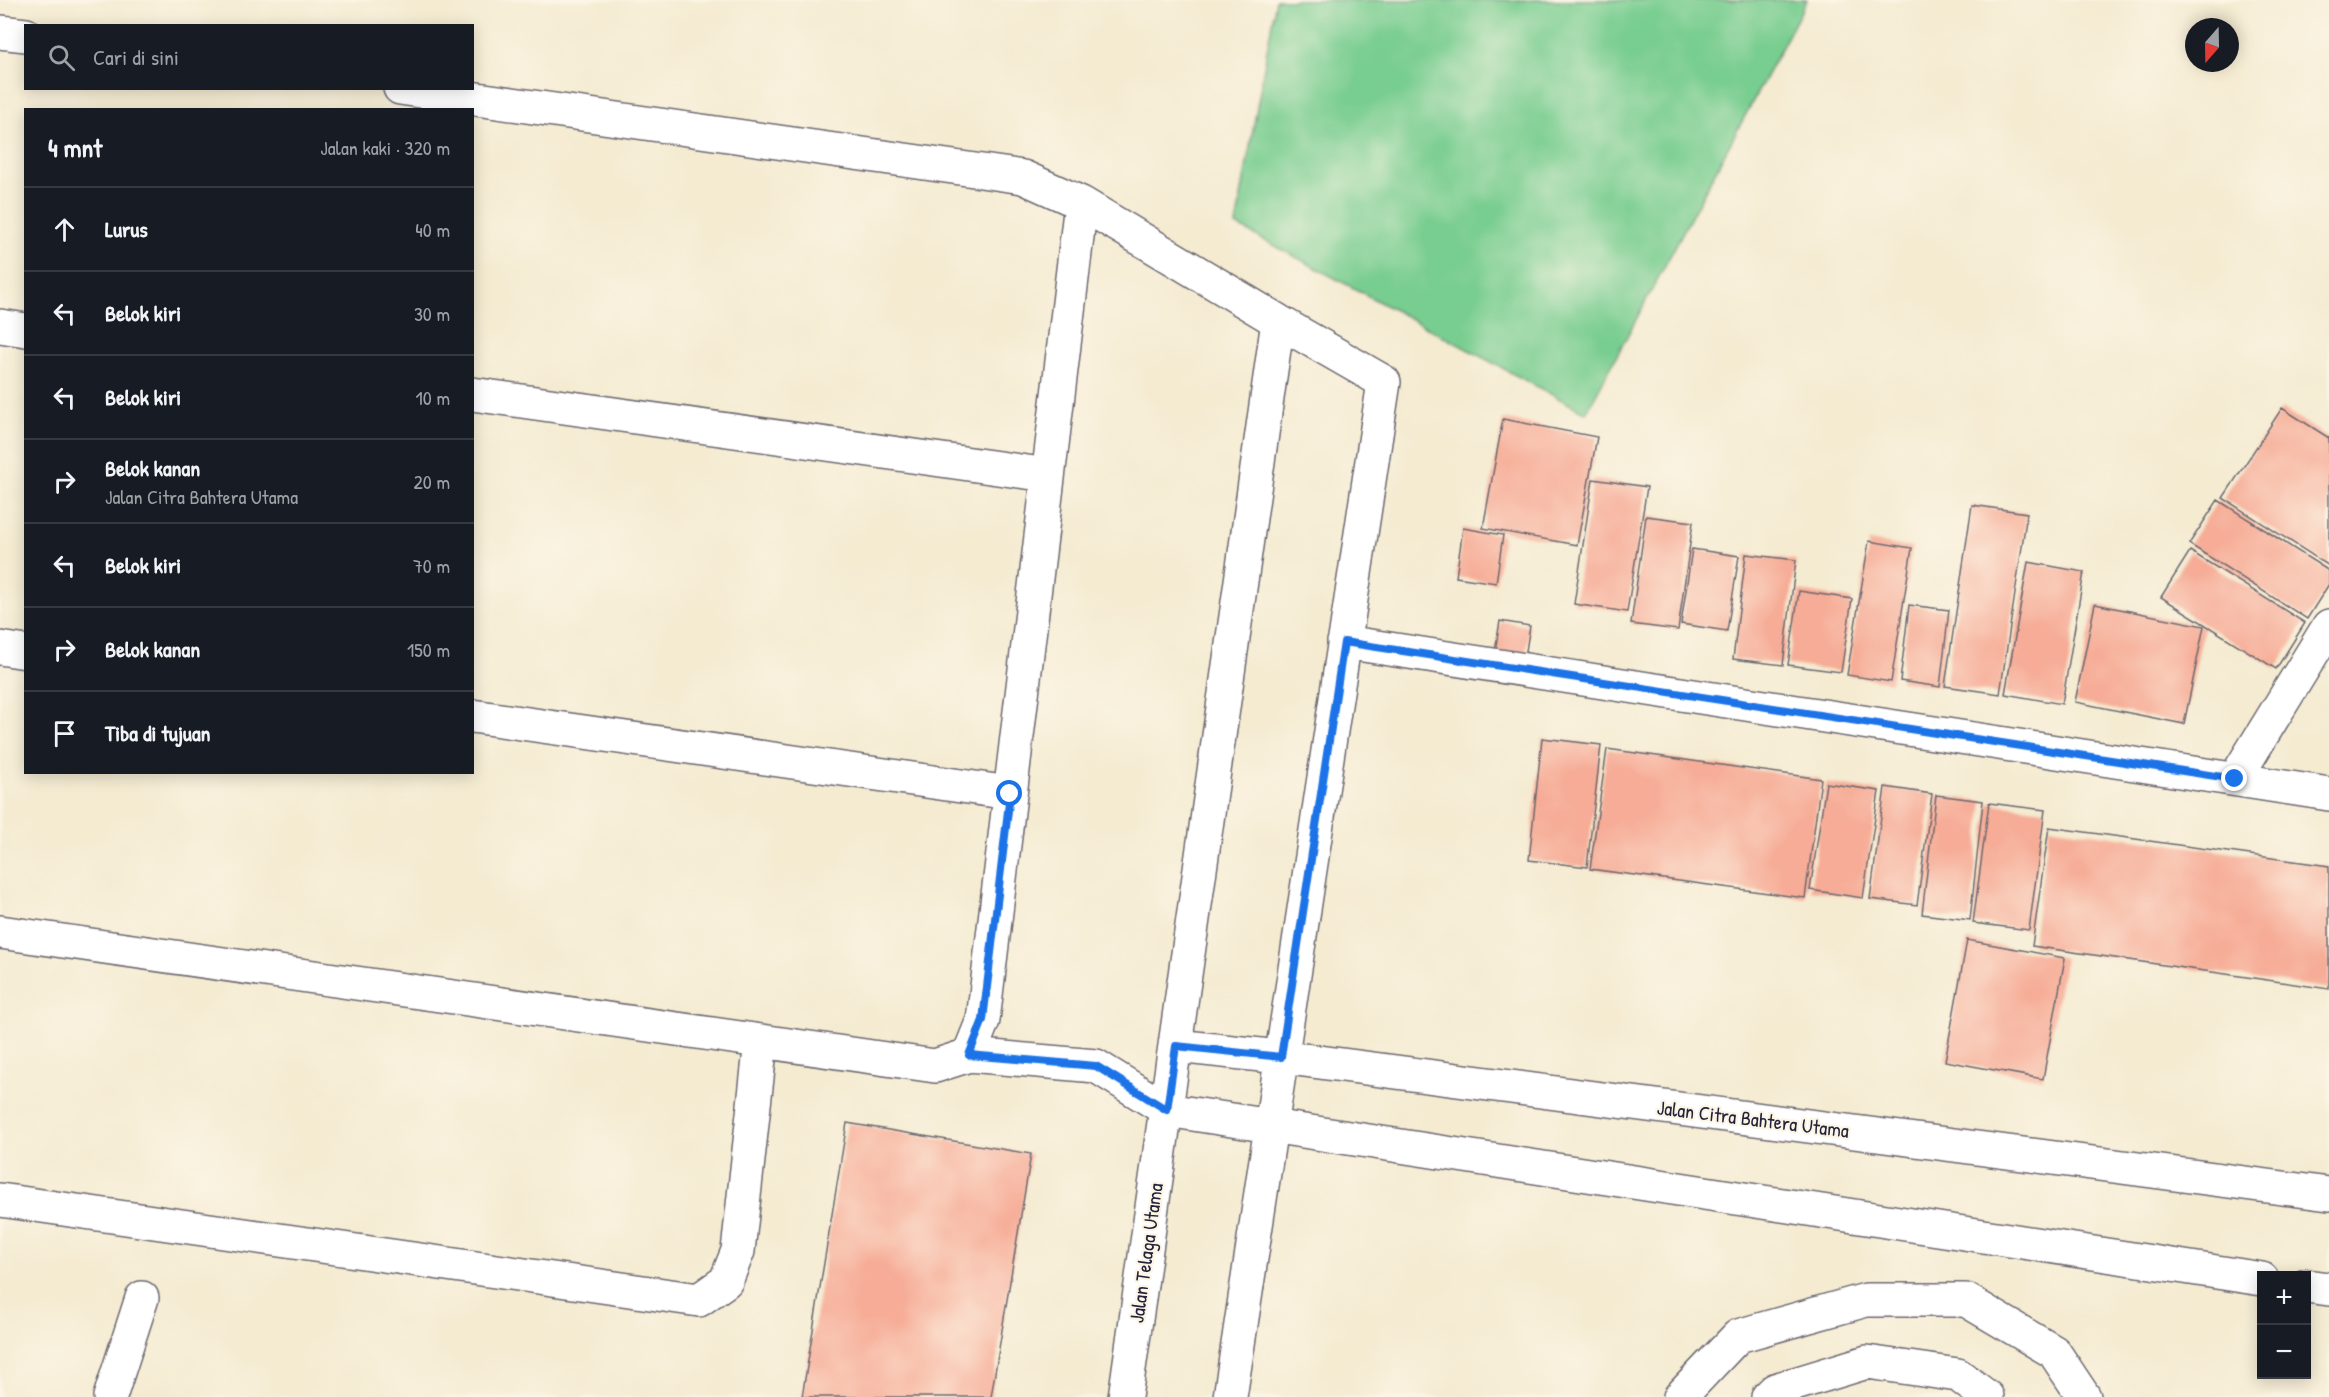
<!DOCTYPE html>
<html lang="id">
<head>
<meta charset="utf-8">
<style>
	body { margin:0; font-family:"Patrick Hand",sans-serif; background:#242831; color:#f1f3f6 }
	.controls { position:absolute; right:18px; bottom:18px; display:grid; overflow:hidden; border-radius:0px; box-shadow:0 3px 15px #0003 }
	.controls button { width:54px; height:54px; display:grid; place-items:center; padding:0; border:0; border-bottom:2px solid #363941; background:#171b24; color:#f1f3f6; font:30px sans-serif }
	.compass { position:absolute; left:2185px; top:18px; width:54px; height:54px; border-radius:50%; background:#171b24; box-shadow:0 3px 15px #0003; rotate:200deg }
	.stop { position:absolute; width:18px; height:18px; margin:-14px; border:4px solid #1a73e8; border-radius:50%; background:#fff }
	.stop.end { background:#1a73e8; border-color:#fff; box-shadow:0 2px 6px #0008 }
	.list { margin:0; padding:0; list-style:none }
	h2 { display:flex; justify-content:space-between; align-items:center; height:78px; margin:0; padding:0 24px; font-size:26px }
	h2 small { font-size:20px; font-weight:400; color:#9ea1a6 }
	.list li { display:grid; grid-template-columns:39px 1fr auto; gap:18px; align-items:center; box-sizing:border-box; height:84px; padding:0 24px; border-top:2px solid #363941 }
	.list b { display:block; font-size:22px; white-space:nowrap }
	.list p { margin:0; font-size:20px; white-space:nowrap; color:#9ea1a6 }
	.list em { font-size:20px; font-style:normal; color:#9ea1a6 }
	.icon { flex:none; width:33px; height:33px; fill:none; stroke:currentColor; stroke-width:2; stroke-linecap:round; stroke-linejoin:round }
	.map { position:relative; flex:none; width:2329px; height:1397px; overflow:hidden }
	.search { position:absolute; background:#171b24; box-shadow:0 3px 15px #0003; left:24px; top:24px; width:450px; height:66px; display:flex; align-items:center; gap:15px; box-sizing:border-box; padding:0 21px; border-radius:0px; color:#9ea1a6; font-size:22px }
	.panel { position:absolute; background:#171b24; box-shadow:0 3px 15px #0003; left:24px; top:108px; width:450px; height:666px; border-radius:0px }
	.map>svg:first-child { display:block }
</style>
</head>
<body>
<div class="map">
<svg width="2329" height="1397" viewBox="0 0 2329 1397">
	<rect width="100%" height="100%" fill="#fcf5e5"/>
	<filter id="ink" filterUnits="userSpaceOnUse"><feTurbulence type="fractalNoise" baseFrequency=".0167" numOctaves="2"/><feDisplacementMap in="SourceGraphic" scale="12" xChannelSelector="R" yChannelSelector="G"/><feConvolveMatrix kernelMatrix="1 2 1 2 8 2 1 2 1" color-interpolation-filters="sRGB"/></filter>
	<filter id="wash" filterUnits="userSpaceOnUse"><feTurbulence type="fractalNoise" baseFrequency=".008" numOctaves="4" result="noise"/><feDisplacementMap in="SourceGraphic" scale="24" xChannelSelector="R" yChannelSelector="G"/><feGaussianBlur stdDeviation="1.35" result="paint"/><feColorMatrix in="noise" values="0 0 0 0 0 0 0 0 0 0 0 0 0 0 0 0 0 1.4 0 .05"/><feComposite in="paint" operator="in"/></filter>
	<g filter="url(#wash)">
		<rect width="100%" height="100%" fill="#f4ebd1"/>
		<path fill="#78cd90" stroke="#4d7866" stroke-width="1.5" d="M1276,0h531l-221,413 -350,-188z"/>
		<g id="blocks">
			<path fill="#f6ac96" d="M2282,408l47,30v128l-106,-68z
				M1503,419l94,18 -20,108 -94,-17z
				M1593,479l54,8 -20,125 -53,-8z
				M2218,500l111,71v13l-22,35 -118,-75z
				M1972,505l55,8 -27,181 -55,-8z
				M1646,516l47,6 -15,108 -47,-6z
				M1463,528l40,7 -7,48 -40,-6z
				M1869,541l43,7 -21,134 -44,-7z
				M1692,549l47,7 -12,75 -46,-7z
				M2190,551l115,72 -29,46 -115,-72z
				M1746,554l50,6 -13,105 -50,-6z
				M2028,562l56,10 -22,132 -57,-10z
				M1799,591l53,8 -11,73 -53,-7z
				M2095,604l109,22 -20,98 -109,-22z
				M1909,605l40,5 -9,77 -40,-6z
				M1500,621l30,5 -5,31 -30,-5z
				M1542,738l59,7 -14,122 -58,-7z
				M1607,749l214,30 -16,119 -215,-29z
				M1826,783l53,8 -16,107 -53,-8z
				M1885,787l47,7 -15,111 -47,-6z
				M1936,795l47,6 -13,119 -48,-6z
				M1989,803l56,7 -16,120 -56,-7z
				M2049,827l280,39v123l-297,-43z
				M1967,940l98,18 -22,121 -98,-18z
				M847,1123l184,31 -40,243h-189z"/>
		</g>
	</g>
	<g filter="url(#ink)">
		<use href="#blocks" fill-opacity="0" stroke="#6c6870" stroke-width="1.5"/>
		<g fill="none" stroke-linecap="round" stroke-linejoin="round">
			<defs>
				<path id="minor" d="M0,32l26,3
					M1081,203l197,118
					M0,326l26,4
					M472,394l576,81
					M1344,642l985,152
					M0,648l26,4
					M472,716l538,77
					M2235,779l94,-153
					M0,932l935,134 34,-11 14,-35 98,-817 -58,-26 -623,-89
					M1176,1046l105,11 1048,137
					M969,1055l127,11 71,44 1095,169
					M0,1200l699,100 27,-19 12,-30 23,-210
					M2306,1286l23,3
					M110,1397l32,-99
					M1125,1397l153,-1076 106,61 -154,1015
					M1680,1397l58,-61 128,-36h100l88,52 30,45
					M1768,1397l7,-7 92,-28 91,13 29,22"/>
			</defs>
			<use href="#minor" stroke="#6c6870" stroke-width="36"/>
			<use href="#minor" stroke="#fff" stroke-width="33"/>
		</g>
	</g>
	<g fill="none" stroke-linecap="round" stroke-linejoin="round" filter="url(#ink)">
		<path stroke="#1a73e8" stroke-width="8" d="M1010,794l-27,226 -14,35 127,11 71,44 9,-64 105,11 63,-415 891,137"/>
	</g>
	<g text-anchor="middle" stroke-width="4.5" stroke-linejoin="round" paint-order="stroke">
		<g font-size="20" fill="#22223b" stroke="#fcf5e5">
			<text transform="translate(1753 1119) rotate(7)" y="7">Jalan Citra Bahtera Utama</text>
			<text transform="translate(1146 1253) rotate(-82)" y="7">Jalan Telaga Utama</text>
		</g>
	</g>
</svg>
<div class="controls">
<button>+</button>
<button>−</button>
</div>
<svg class="compass" viewBox="-18 -18 36 36"><path d="M0-13l5 13h-10z" fill="#e53935"/><path d="M0 13l5-13h-10z" fill="#9ea1a6"/></svg>
<div class="stop" style="left:1010px;top:794px"></div>
<div class="stop end" style="left:2235px;top:779px"></div>
<div class="search"><svg class="icon" aria-label="search" viewBox="0 0 24 24"><circle cx="10" cy="10" r="6"/><path d="M15 15l6 6"/></svg>Cari di sini</div>
<section class="panel">
<h2>4 mnt<small>Jalan kaki · 320 m</small></h2>
<ul class="list">
<li><svg class="icon" aria-label="ahead" viewBox="0 0 24 24"><path d="M12 20V5M6 11l6-6 6 6"/></svg><div><b>Lurus</b></div><em>40 m</em></li>
<li><svg class="icon" aria-label="left" viewBox="0 0 24 24"><path d="M17 20v-9H6M10 6l-5 5 5 5"/></svg><div><b>Belok kiri</b></div><em>30 m</em></li>
<li><svg class="icon" aria-label="left" viewBox="0 0 24 24"><path d="M17 20v-9H6M10 6l-5 5 5 5"/></svg><div><b>Belok kiri</b></div><em>10 m</em></li>
<li><svg class="icon" aria-label="right" viewBox="0 0 24 24"><path d="M7 20v-9h11M14 6l5 5-5 5"/></svg><div><b>Belok kanan</b><p>Jalan Citra Bahtera Utama</p></div><em>20 m</em></li>
<li><svg class="icon" aria-label="left" viewBox="0 0 24 24"><path d="M17 20v-9H6M10 6l-5 5 5 5"/></svg><div><b>Belok kiri</b></div><em>70 m</em></li>
<li><svg class="icon" aria-label="right" viewBox="0 0 24 24"><path d="M7 20v-9h11M14 6l5 5-5 5"/></svg><div><b>Belok kanan</b></div><em>150 m</em></li>
<li><svg class="icon" aria-label="arrive" viewBox="0 0 24 24"><path d="M6 21V4h12l-3 4 3 4H6"/></svg><div><b>Tiba di tujuan</b></div></li>
</ul>
</section>
</div>
</body>
</html>
